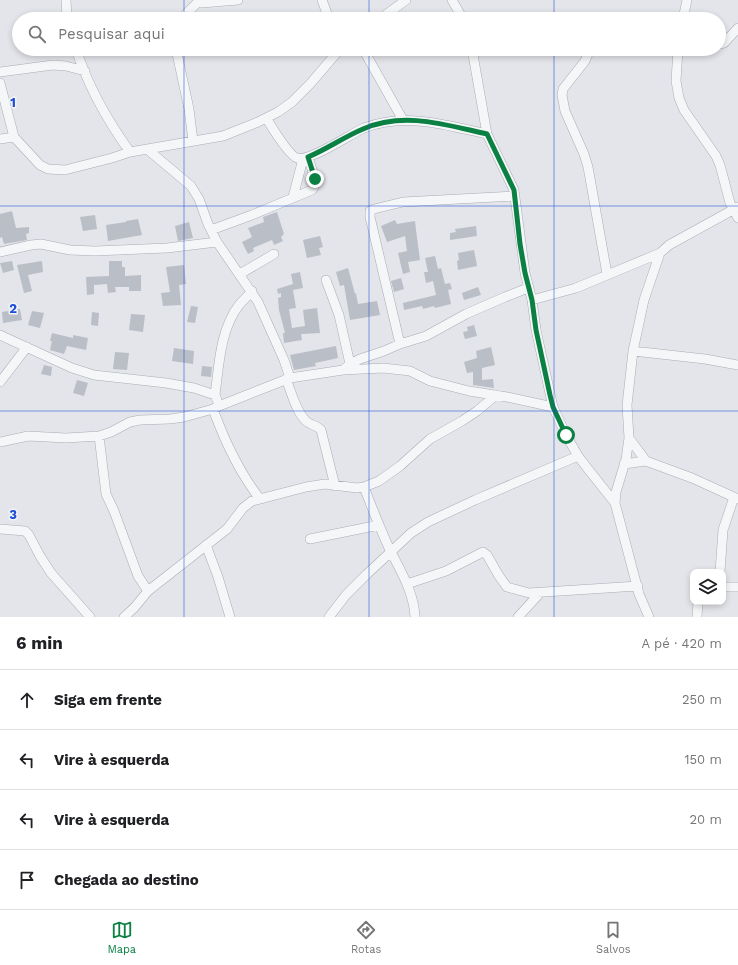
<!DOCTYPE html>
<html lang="pt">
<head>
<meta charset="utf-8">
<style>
	body { margin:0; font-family:"Work Sans",sans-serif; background:#f2f2f2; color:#202124 }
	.controls { position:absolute; right:12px; bottom:12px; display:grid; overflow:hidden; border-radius:8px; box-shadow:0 2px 6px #0003 }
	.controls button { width:36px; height:36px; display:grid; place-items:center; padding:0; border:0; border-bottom:1px solid #e0e0e0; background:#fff; color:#202124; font:20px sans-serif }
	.stop { position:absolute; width:12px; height:12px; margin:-9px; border:3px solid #0b8043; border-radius:50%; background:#fff }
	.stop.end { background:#0b8043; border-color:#fff; box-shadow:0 1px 4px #0008 }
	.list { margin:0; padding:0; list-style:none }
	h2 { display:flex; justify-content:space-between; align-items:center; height:52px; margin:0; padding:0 16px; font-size:17px }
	h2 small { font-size:13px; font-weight:400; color:#757577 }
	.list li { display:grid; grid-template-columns:26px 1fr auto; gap:12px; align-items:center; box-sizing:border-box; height:60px; padding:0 16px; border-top:1px solid #e0e0e0 }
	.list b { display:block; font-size:15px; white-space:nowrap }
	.list em { font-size:13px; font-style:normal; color:#757577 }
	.icon { flex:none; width:22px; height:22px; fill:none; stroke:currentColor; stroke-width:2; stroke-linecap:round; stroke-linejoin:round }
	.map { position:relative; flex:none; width:738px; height:617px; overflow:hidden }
	.search { position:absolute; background:#fff; box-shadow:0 2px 6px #0003; left:12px; right:12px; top:12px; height:44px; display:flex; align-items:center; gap:10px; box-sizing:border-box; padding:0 14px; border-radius:22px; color:#757577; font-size:15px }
	.sheet { height:292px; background:#fff }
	nav { display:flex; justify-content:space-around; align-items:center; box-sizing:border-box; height:56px; border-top:1px solid #e0e0e0; background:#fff; font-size:11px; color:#757577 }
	nav a { display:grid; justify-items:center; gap:2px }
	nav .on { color:#0b8043 }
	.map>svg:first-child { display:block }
</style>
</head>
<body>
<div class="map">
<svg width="738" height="617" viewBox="0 0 738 617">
	<rect width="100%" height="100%" fill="#e3e5ea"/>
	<path fill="#babec6" d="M12,211l4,17 13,-1v6l-3,1 1,6 -23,4 -2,-7 -2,1v-24z
		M277,212l7,22 -3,3 2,4 -9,4 -2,-5 -19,8 1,3 -6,3 -6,-12 10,-5 -4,-9 16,-6 -1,-5z
		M95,215l2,14 -14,2 -3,-14z
		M138,219l4,16 -34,6 -2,-16 20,-3v-1z
		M395,220l2,4 18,-3 1,9 4,30 -12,2 2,10 -7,2 -5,-21 9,-2 -2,-15 -18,6 -6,-16z
		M189,222l4,16 -15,3 -3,-15z
		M476,226l1,10 -27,4v-7l6,-1 -1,-3z
		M320,236l3,11 -4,1 2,7 -14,3 -4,-18z
		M474,250l3,16 -19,4 -1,-9 2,-1 -1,-7z
		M435,256l3,13 3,-1 4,16 5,-1 2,6 -4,1 3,14 -16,4 -1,-2 -11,3 -1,-3 -18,4 -1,-7 33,-8 -3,-14 -7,2 -2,-11h4l-3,-14z
		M12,261l2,9 -11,3 -3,-10z
		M42,261l1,11 -15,3 4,16 -8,2 -7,-28z
		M109,261h13v6h3v9l16,-1v16h-12v-4h-14l1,5 -8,1 -1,-9 -13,1v9l-7,1 -1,-18 23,-1z
		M184,265l2,19 -7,1 2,20 -18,1 -2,-13 9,-1 -4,-25z
		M348,268l7,26 1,-1 2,11 19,-3 3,14 -30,5 -6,-35 -4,1 -4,-14z
		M300,272l3,16 -10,2 3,18 -7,1 3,19 13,-2 -2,-16 14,-2 3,25 -19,1 1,6 -18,3 -1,-10h2l-6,-23 -1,-12 3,-1v-4l-3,1 -1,-5 16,-5 -2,-10z
		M401,278l3,11 -10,3 -3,-11z
		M478,287l3,8 -17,5 -2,-7z
		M191,306l7,1 -3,16 -8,-1z
		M20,309l2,11 -19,3 -1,-11z
		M32,311l12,2 -4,15 -12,-3z
		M92,312l7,1 -1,13 -7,-1z
		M131,314l14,1 -2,17 -14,-2z
		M474,325l3,11 -12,3 -2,-7 5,-1 -1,-4z
		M52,333l21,5v-3l15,3 -2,12 -19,-4 -3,8 -14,-4 2,-9h-2z
		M336,346l2,12 -23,5 1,3 -22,4 -4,-15z
		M491,347l4,18 -13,3v12l11,-1 1,9 -21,-3v-13l-6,1 -3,-11 13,-4 -1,-7z
		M174,348l20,3 -1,13 -21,-3z
		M115,352l14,1 -2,17 -14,-1z
		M44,365l8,2 -1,9 -10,-2z
		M202,366l10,1 -1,10 -10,-1z
		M77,380l11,3 -4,13 -11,-3z"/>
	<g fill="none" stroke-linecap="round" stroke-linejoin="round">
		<defs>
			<path id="minor" d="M66,0l1,19
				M199,0l3,3 36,-3
				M322,0l7,19
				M452,0l11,19
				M181,19l18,-18
				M380,19l26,-19
				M683,19l4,-19
				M719,44l5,-1 14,-15
				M76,49c12,37 31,71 54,103
				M176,49l13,60 4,32
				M363,49l40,71
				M472,49l15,85 27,56 11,83 7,27 4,30 17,77 13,28 12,21 10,13 27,34
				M590,49l-5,12 -22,28 -1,6 3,16 19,43 4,13 19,107
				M678,49l-2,32 3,17 5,12 32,46 4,9 10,38 8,15
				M0,72l53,-7 13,1 19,5
				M0,83l14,54 26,28 8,4 17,1 47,-12 18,-6 93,-16 35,-14 20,-10 14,-10 18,-18 30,-35
				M266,118c5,8 23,38 31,40 13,4 53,-24 67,-30 41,-16 82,-3 123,6
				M0,139l14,-2
				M147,149l44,37 8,13 9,25 9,18 41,60 26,58 6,18
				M293,197l10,-38
				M211,230l41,-15 60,-25 2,-3 1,-8 -7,-22
				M0,252l31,-7 10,-1 29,6 25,1 72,-3 50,-6
				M240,274l34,-20
				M326,280l13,35 11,49
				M532,300l44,-12 84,-35
				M0,335l72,33 22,7 72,8 28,5 21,7
				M400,344l-30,-127v-6l4,-2 29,-7 112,-6
				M633,351l72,8 33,6
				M343,370l7,-6 10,-5 24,-8 16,-7 26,-8 40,-22 39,-17 23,-9
				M286,379c5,12 10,32 19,41 4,5 12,5 16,10l14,56
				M0,382l27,-35
				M217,400l-2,-5c4,-30 5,-65 24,-90 4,-5 9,-9 13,-14
				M213,409c12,33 26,63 47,90
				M99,436l7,58 8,17 24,65 10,15
				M629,438l17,23
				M0,442l28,-6 38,2 33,-2 12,-4 19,-10 10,-2 30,-1 14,-2 29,-8 6,-3 71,-28 53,-8 40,-2 27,3 20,10 39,10 38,6 46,10
				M624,464l22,-3 46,17 46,21
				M364,487c8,21 16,41 25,61 11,22 25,44 26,69
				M0,529l25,2 4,4 11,21 11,17 39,44
				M310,539l69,-14
				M206,545l12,32 12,40
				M720,572l3,-42 11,-33
				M407,584l39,-13 37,-19 4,3 12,21 8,11 22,6 109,-7
				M723,587h15
				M124,617l10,-9 14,-17 79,-62 16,-21 9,-7 54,-14 19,-3 32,4 7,-1 15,-6 21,-15 30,-27 32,-18 15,-10 19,-16
				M329,617l17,-22 21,-21 44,-41 17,-11 47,-22 103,-44
				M518,617l22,-24
				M649,617l-10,-23 -24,-91 1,-11 10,-33 3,-21 -2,-33 6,-54 11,-51 16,-47 9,-8 69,-38
				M697,617l1,-15"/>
		</defs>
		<use href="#minor" stroke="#a8acb4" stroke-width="10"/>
		<use href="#minor" stroke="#f5f6f8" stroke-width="9"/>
	</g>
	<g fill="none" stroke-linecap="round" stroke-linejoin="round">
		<path stroke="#0b8043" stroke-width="5" d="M315,179l-7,-22c19,-8 36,-20 55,-28 41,-18 83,-4 124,5l27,56 6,54 5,29 7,27 4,30 14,65 3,12 13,28"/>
	</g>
	<path fill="none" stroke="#1d4ed8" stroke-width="1" stroke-opacity="0.55" d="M184,0v19M369,0v19M554,0v19M184,49v568M369,49v568M554,49v568M0,206h738M0,411h738"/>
	<g font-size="13" text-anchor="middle" font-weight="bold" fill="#1d4ed8" stroke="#f2f4f7" stroke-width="3" stroke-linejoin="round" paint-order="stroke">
		<text x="13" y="107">1</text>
		<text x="13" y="313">2</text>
		<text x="13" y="519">3</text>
	</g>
</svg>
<div class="controls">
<button><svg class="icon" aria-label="layers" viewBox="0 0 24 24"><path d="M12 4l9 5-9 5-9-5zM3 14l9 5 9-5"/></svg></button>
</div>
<div class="stop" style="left:566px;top:435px"></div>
<div class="stop end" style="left:315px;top:179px"></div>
<div class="search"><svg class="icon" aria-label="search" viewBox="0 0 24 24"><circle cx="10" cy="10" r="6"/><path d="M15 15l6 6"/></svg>Pesquisar aqui</div>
</div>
<section class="sheet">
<h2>6 min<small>A pé · 420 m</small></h2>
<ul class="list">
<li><svg class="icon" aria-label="ahead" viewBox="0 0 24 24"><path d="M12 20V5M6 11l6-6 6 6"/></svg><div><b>Siga em frente</b></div><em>250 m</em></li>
<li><svg class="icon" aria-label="left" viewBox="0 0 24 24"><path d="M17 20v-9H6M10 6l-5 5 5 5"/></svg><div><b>Vire à esquerda</b></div><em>150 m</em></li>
<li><svg class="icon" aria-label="left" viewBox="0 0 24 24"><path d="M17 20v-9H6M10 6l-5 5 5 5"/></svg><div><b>Vire à esquerda</b></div><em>20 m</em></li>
<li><svg class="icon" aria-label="arrive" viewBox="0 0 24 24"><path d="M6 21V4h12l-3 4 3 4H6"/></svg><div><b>Chegada ao destino</b></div></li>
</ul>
</section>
<nav>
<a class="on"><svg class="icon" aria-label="map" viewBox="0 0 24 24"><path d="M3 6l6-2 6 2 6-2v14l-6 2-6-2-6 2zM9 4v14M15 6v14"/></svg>Mapa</a>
<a><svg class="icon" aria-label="directions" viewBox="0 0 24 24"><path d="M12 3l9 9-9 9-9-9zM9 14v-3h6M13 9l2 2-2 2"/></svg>Rotas</a>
<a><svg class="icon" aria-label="saved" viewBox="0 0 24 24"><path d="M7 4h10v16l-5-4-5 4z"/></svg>Salvos</a>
</nav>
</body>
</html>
